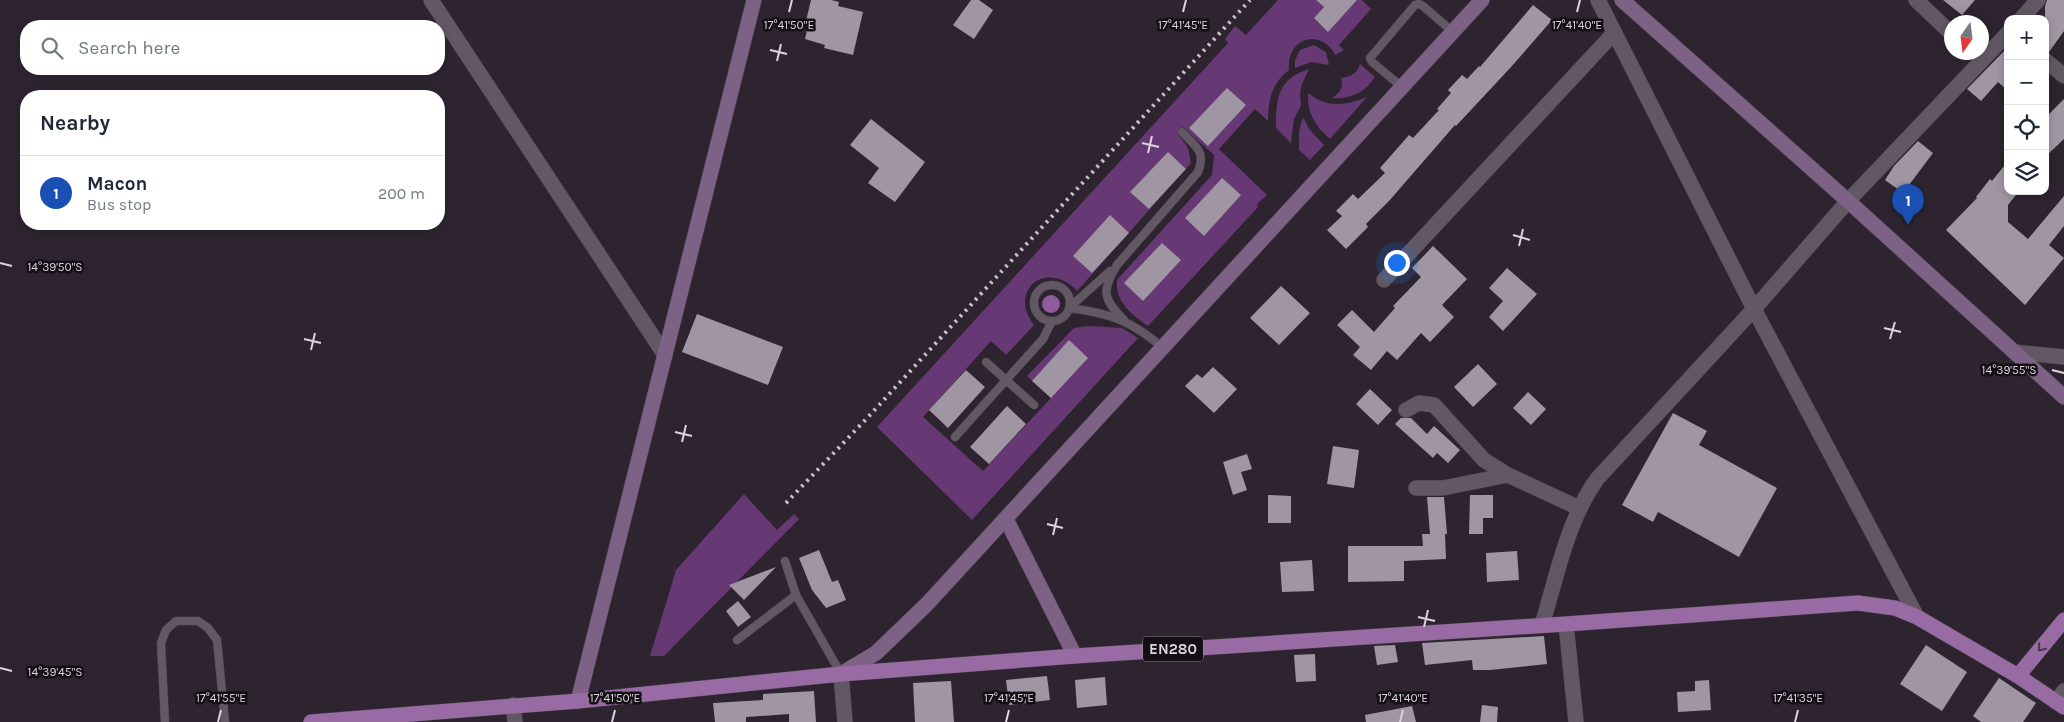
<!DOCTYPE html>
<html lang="en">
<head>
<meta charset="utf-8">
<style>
	body { margin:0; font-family:Karla,sans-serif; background:#f6f6f7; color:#1f2937 }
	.controls { position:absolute; right:15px; top:15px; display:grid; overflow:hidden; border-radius:10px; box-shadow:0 2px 8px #0003 }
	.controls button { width:45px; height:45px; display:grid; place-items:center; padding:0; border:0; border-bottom:1px solid #e0e1e3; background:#fff; color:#1f2937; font:25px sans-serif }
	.compass { position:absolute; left:1944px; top:15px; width:45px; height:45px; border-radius:50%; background:#fff; box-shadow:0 2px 8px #0003; rotate:194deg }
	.you { position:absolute; left:1396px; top:262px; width:18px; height:18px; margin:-12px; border:4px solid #fff; border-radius:50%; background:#1a73e8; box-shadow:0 0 0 8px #1a73e833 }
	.badge { display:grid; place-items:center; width:32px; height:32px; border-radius:50%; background:#0f766e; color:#fff; font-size:16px; font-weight:700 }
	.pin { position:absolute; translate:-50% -41px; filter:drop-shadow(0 1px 2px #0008) }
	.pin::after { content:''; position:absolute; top:26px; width:18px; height:15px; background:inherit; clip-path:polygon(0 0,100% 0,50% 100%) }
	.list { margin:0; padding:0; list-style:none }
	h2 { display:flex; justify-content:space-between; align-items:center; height:65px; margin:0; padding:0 20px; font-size:21px }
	h2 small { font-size:16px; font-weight:400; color:#747a83 }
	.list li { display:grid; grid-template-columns:32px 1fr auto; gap:15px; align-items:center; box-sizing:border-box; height:75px; padding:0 20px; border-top:1px solid #e0e1e3 }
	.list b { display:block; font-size:19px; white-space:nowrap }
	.list p { margin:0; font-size:16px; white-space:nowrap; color:#747a83 }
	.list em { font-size:16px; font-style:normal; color:#747a83 }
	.icon { flex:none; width:28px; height:28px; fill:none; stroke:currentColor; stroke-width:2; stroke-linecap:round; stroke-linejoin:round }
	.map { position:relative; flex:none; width:2064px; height:722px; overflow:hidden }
	.search { position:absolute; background:#fff; box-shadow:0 2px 8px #0003; left:20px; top:20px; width:425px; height:55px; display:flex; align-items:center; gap:12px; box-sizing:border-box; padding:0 18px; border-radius:20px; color:#747a83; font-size:19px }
	.panel { position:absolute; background:#fff; box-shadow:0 2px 8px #0003; left:20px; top:90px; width:425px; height:140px; border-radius:20px }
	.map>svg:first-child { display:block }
</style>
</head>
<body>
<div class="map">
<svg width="2064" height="722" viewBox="0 0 2064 722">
	<rect width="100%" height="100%" fill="#2d242f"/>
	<path fill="#663874" d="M1278,0h38l8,7 -10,11 14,13 29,-31h5l9,9 -32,36 5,5 -9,5c-14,-28 -49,-17 -46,15 -17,13 -21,30 -21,51l-13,-12 -36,40 48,46 -10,9 1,3 -110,119c-16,-12 -33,-23 -31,-46l95,-105 2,-20 -31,-28 -6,6 11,15 3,15 -114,128c-30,-32 -70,-1 -43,34l-28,30 -15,-14 -68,76 60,54 68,-73 -24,-22 47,-48 15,-2 33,2 16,10 -166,182 -95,-93 351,-384 -3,-4 10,-13 11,9z
		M1314,45l12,7 3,13 -18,-3 -16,6v-8l5,-10z
		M1360,64l15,13c-9,15 -26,23 -43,21 8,-5 12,-11 9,-20 9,-1 16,-4 19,-14z
		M1309,69l-7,15 -2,9 1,13 -7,13 -3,24 -15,-15c0,-29 1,-49 33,-59z
		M1308,93c19,15 38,13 59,4l-37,42c-15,-13 -23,-26 -22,-46z
		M1303,117l6,12 15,16 -14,15 -11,-10v-19z
		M744,494l33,36 17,-16 5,5 -135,137h-14l26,-86z"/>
	<path fill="#8e5c9c" d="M1042 304a9 9 0 1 1 18 0a9 9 0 1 1-18 0Z"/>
	<path fill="#a095a3" d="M811,0h20l8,2 -1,4 25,6 -10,43 -29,-7 1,-3 -20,-6 3,-13 -3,-1z
		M971,0h8l14,10 -19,29 -21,-14z
		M1316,0h41l-29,32 -14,-14 10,-11z
		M1943,0h32l-13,15z
		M2047,0h17v31l-15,21 -4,-1v-45z
		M1533,5l19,15 -40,46 -56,60 -1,-1 -66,76 -23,23 2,3 -22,22 -19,-19 15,-14 -6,-5 17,-17 5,5 27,-26 -5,-5 29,-33 4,3 26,-28 -2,-1 14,-16 -3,-3 14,-15 5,4 12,-13 1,1z
		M2008,47v44l-10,-9 -17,19 -14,-12z
		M1227,88l19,17 -38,41 -19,-18z
		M2064,99v40l-19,18v-39z
		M871,119l54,43 -30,40 -27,-19 11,-15 -29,-23z
		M1918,141l15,12 -30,40 -18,-13 9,-14z
		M1168,152l18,17 -37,40 -19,-17z
		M2008,161v30h11l-11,14v17l20,17 36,-43v30l-15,19 15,13 -39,47 -79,-75 31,-32 -1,-1 14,-18 2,2z
		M1222,178l19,17 -37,41 -19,-18z
		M1110,215l19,18 -37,40 -19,-17z
		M1162,243l19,17 -38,41 -19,-18z
		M1433,246l34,33 -25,26 12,12 -24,25 -9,-9 -24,27 -10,-9 -16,19 -18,-15 7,-8 -23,-22 15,-15 22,22 21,-24 -2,-2 28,-29 -9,-9z
		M1507,268l30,26 -34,37 -14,-14 14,-16 -14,-13z
		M1281,286l29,27 -31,32 -29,-27z
		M697,314l86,33 -15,38 -86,-33z
		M1069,340l19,18 -37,40 -19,-17z
		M1478,364l19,20 -24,23 -19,-20z
		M1213,367l24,22 -23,24 -29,-27 12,-12 5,4z
		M966,370l19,17 -37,41 -19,-18z
		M1370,389l22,21 -14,15 -22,-21z
		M1528,392l18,17 -15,16 -18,-17z
		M1007,406l19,18 -37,40 -19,-17z
		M1673,413l34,18 -8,14 78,43 -38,69 -81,-45 -5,10 -31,-17z
		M1401,418h10l16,16 7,-8 26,24 -12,13 -11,-10 -4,5 -38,-34z
		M1333,446l26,4 -5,38 -27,-4z
		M1247,454l5,15 -11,3 6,18 -14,5 -10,-33z
		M1268,495l23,1v27h-23z
		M1470,495h23v23h-10v16h-14z
		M1427,497h17l3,37h-2l1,25 -42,2v20l-56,1v-36h75l-1,-12h8z
		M819,550l13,32 6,-2 8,20 -20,8 -14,-18 -13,-32z
		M1517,551l2,29 -32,2 -1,-29z
		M1312,560l2,31 -32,1 -2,-30z
		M776,567l-32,33 -15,-15z
		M738,601l13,16 -13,10 -12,-16z
		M1544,636l3,28 -57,6h-17l-1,-10 -47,5 -3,-22z
		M1395,645l3,17 -21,3 -3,-19z
		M1926,645l41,27 -25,39 -42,-27z
		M1315,654l1,27 -20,1 -2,-27z
		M1047,676l3,24 -41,5 -3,-25z
		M1105,677l2,28 -30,3 -2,-28z
		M1999,678l37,25 -13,19h-42l-8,-6z
		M1709,680l2,30 -33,2 -1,-20 18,-1v-10z
		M951,681l3,41h-39l-2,-39z
		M814,691l2,31h-27v-8l-43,3v5h-31l-2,-19 50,-3v-6z
		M1482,705l16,2 -1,15h-17z
		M1412,706l4,16h-50l-1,-7z"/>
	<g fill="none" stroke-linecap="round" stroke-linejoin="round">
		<defs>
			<path id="lane" d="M1402,87l-30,-25 -2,-4 45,-53 4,-1 4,2 30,26
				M1034 303a18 18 0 1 1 36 0a18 18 0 1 1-36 0Z
				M1069,308c41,5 63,13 94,40
				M1069,308l41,-37
				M1124,320c-21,-21 -23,-29 -7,-55l81,-93c8,-21 -2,-25 -16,-40
				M986,362l48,43
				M955,437l88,-98 9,-18
				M796,595l45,79
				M737,640l59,-45 -11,-34
				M165,722l-4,-79 5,-13 10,-9h22l10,7 9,12 8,82"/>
			<path id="street" d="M431,0l234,355
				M1598,0l156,309 163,308
				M1916,0l36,34
				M2021,19l17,-19
				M2045,60l19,16
				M1384,280l230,-247
				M2014,352l50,5
				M1406,410l13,-7 15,2 50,55 24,15 71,33
				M1416,488h27l65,-13
				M1566,624l10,98
				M1542,625c15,-49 25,-104 55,-146l157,-170 94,-108 160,-168
				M841,674l4,48
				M2056,702l8,-11
				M513,705l2,17"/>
			<path id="secondary" d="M1622,0l226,201 216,196
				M1006,519l69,137
				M841,674l35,-21 51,-49 555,-604
				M578,701l176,-701"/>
			<path id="primary" d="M2018,676l46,-56
				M311,722l267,-21 263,-27 234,-18 491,-32 292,-21 37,5 22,9 101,59 46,31"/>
		</defs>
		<use href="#lane" stroke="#48414a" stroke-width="9"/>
		<use href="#street" stroke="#48414a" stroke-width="16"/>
		<use href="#secondary" stroke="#48414a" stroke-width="16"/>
		<use href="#primary" stroke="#48414a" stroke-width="16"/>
		<use href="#lane" stroke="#625864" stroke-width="8"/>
		<use href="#street" stroke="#625864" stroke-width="15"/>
		<use href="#secondary" stroke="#7d6285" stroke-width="15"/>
		<use href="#primary" stroke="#996ba5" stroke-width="15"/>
		<path stroke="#c7c2c9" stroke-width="4" stroke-dasharray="2.5 5" stroke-linecap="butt" d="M786,503l84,-88 380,-415"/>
	</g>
	<defs><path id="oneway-chevron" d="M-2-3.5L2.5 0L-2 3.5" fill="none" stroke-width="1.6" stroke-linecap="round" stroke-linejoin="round" transform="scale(1.25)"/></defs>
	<use stroke="#49344e" href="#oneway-chevron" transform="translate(2041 648) rotate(129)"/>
	<path fill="none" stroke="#dad5dc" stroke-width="2" d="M789,12l3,-12M1183,12l3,-12M1577,12l3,-12M770,50l17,4M777,61l4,-17M1142,143l17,4M1148,153l4,-17M1513,235l17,5M1519,246l4,-17M0,263l12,3M1884,328l17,4M304,339l17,4M1890,339l5,-17M311,350l4,-17M2052,370l12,3M675,432l17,4M682,442l4,-17M1047,524l16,4M1053,535l4,-17M1418,617l17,4M1424,627l4,-17M0,668l12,3M218,722l3,-12M612,722l3,-12M1006,722l3,-12M1400,722l3,-12M1795,722l3,-12"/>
	<g text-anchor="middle" stroke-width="5" stroke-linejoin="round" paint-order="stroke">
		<rect fill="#130f14" stroke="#9e9aa0" stroke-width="1" x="1143" y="636.5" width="60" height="25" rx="4"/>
		<g font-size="15" font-weight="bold" fill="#dad5dc">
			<text x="1173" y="654">EN280</text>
		</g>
	</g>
	<g font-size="12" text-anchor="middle" fill="#dad5dc" stroke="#130f14" stroke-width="5" stroke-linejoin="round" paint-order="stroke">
		<text x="789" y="29">17°41'50"E</text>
		<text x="1183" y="29">17°41'45"E</text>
		<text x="1577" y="29">17°41'40"E</text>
		<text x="55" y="271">14°39'50"S</text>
		<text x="2009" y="374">14°39'55"S</text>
		<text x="55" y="676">14°39'45"S</text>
		<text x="221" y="702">17°41'55"E</text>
		<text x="615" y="702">17°41'50"E</text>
		<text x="1009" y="702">17°41'45"E</text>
		<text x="1403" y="702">17°41'40"E</text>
		<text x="1798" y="702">17°41'35"E</text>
	</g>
</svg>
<div class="controls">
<button>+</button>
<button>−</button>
<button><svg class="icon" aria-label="locate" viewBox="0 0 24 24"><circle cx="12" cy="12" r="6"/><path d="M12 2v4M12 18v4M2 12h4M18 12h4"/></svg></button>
<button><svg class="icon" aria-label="layers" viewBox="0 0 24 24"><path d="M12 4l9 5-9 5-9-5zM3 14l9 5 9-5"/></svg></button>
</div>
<svg class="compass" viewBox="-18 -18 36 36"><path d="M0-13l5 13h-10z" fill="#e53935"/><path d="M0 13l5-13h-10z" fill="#747a83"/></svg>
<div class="you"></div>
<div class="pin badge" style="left:1908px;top:225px;background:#1a4fb4">1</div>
<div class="search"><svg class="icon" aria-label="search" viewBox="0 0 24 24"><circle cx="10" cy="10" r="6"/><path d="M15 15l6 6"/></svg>Search here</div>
<section class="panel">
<h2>Nearby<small></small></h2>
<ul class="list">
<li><span class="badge" style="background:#1a4fb4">1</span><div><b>Macon</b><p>Bus stop</p></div><em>200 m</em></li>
</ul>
</section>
</div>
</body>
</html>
